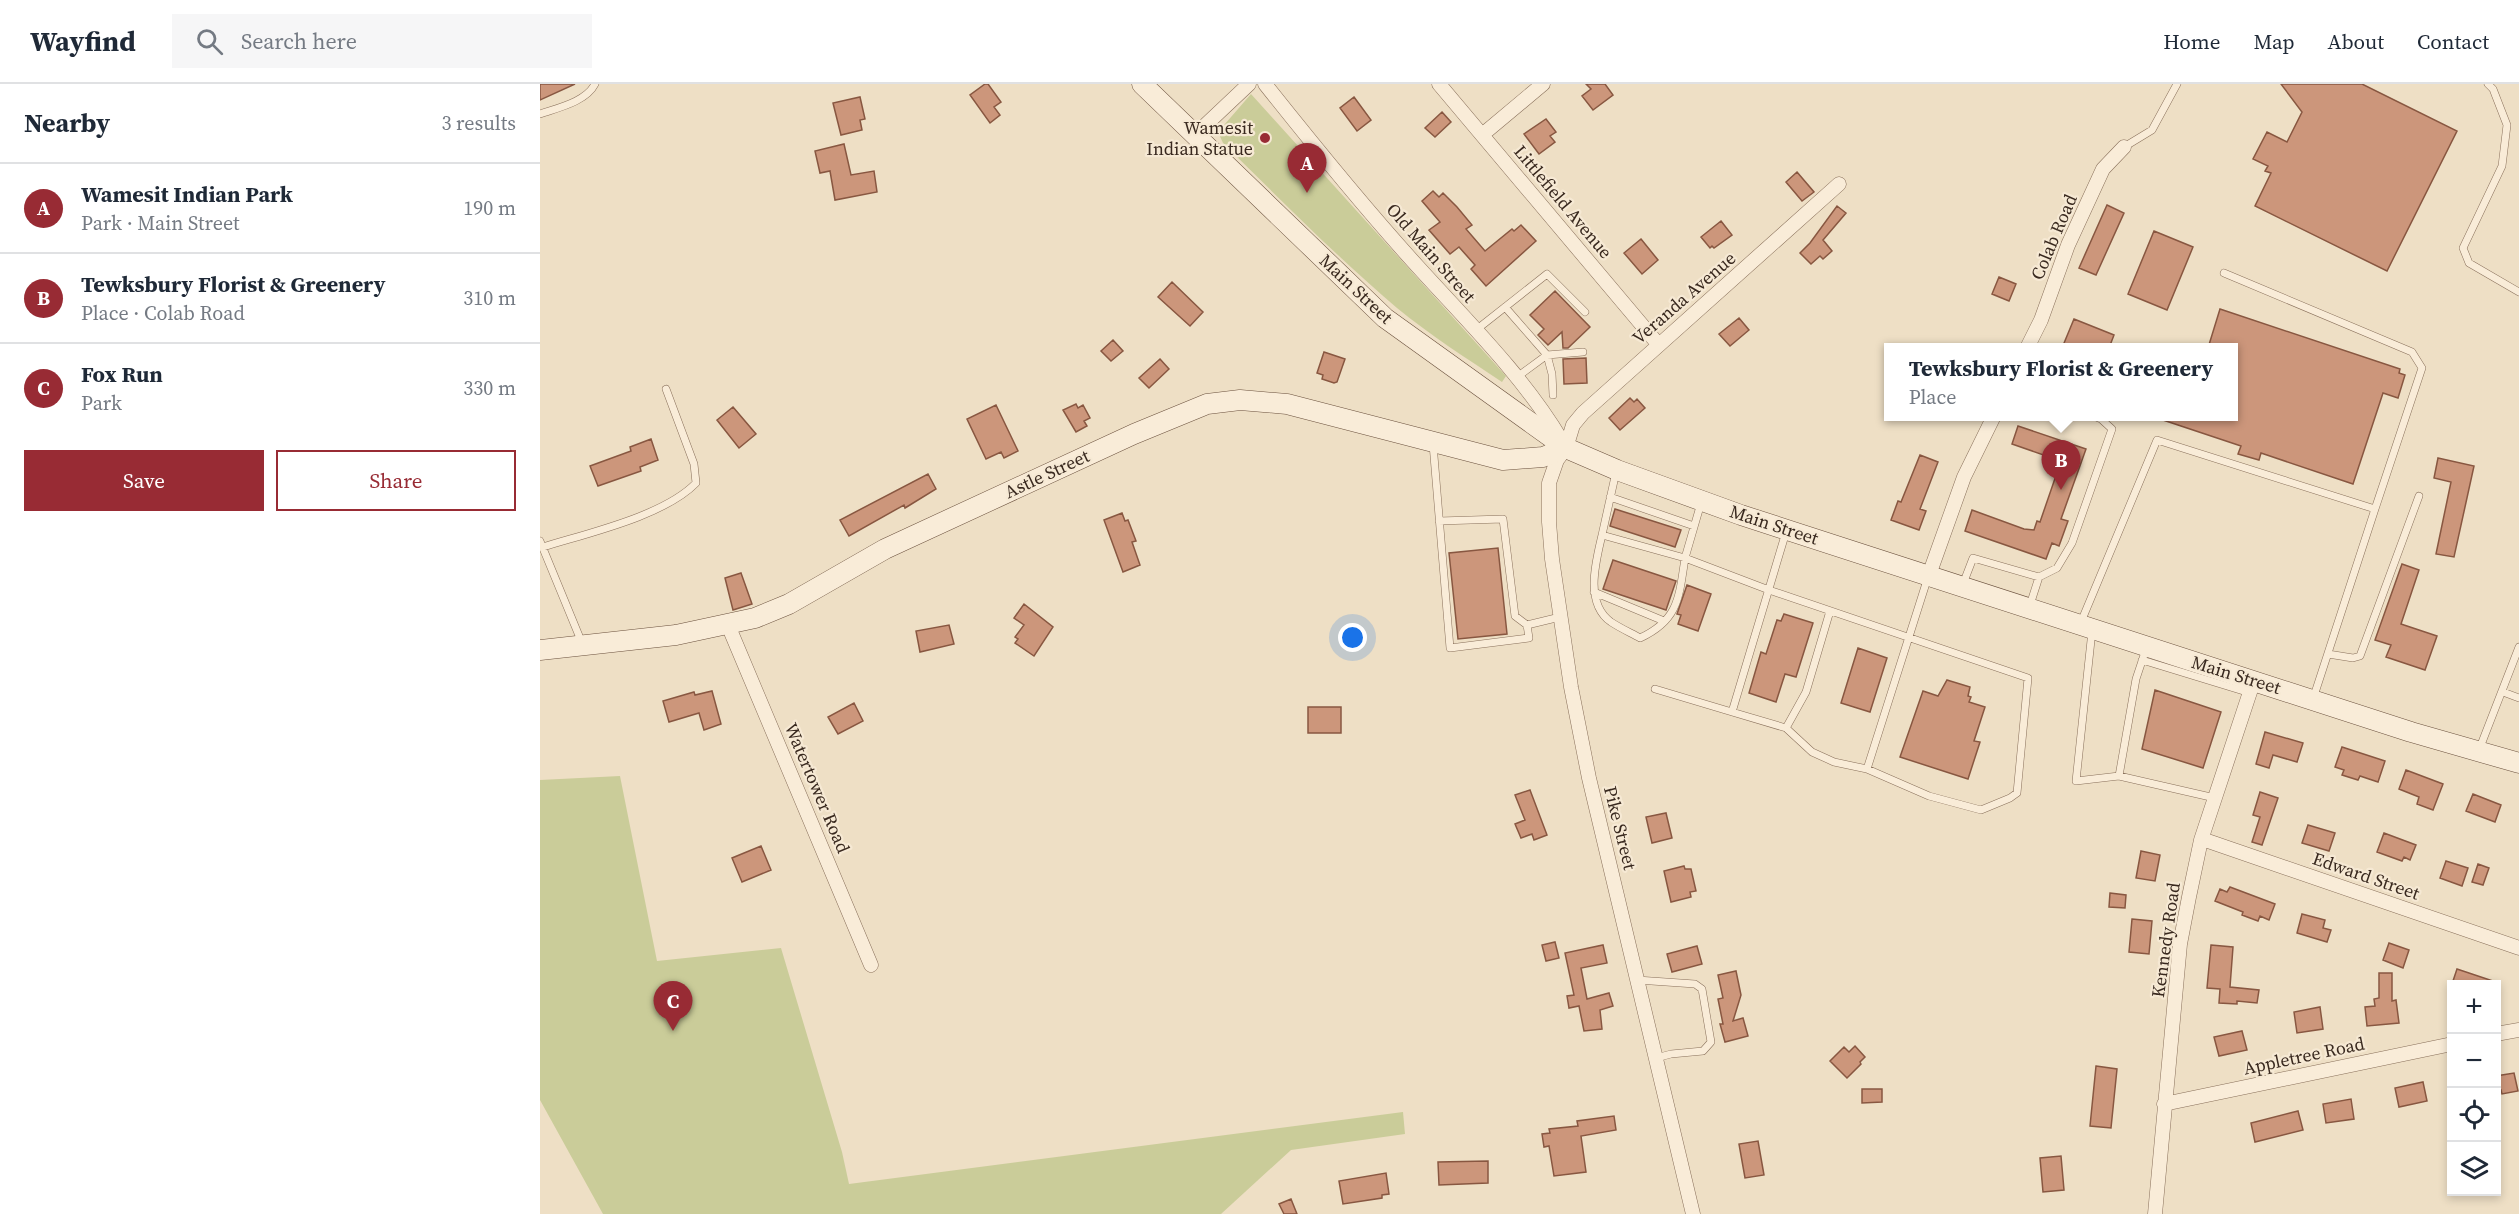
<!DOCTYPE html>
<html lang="en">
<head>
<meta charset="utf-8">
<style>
	body { margin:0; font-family:"Source Serif 4",serif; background:#f6f6f7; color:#1f2937 }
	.controls { position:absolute; right:18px; bottom:18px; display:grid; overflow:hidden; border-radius:0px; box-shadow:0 3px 9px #0003 }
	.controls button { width:54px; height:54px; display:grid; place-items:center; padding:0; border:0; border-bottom:2px solid #e0e1e3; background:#fff; color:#1f2937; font:30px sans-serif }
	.you { position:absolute; left:813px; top:554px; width:21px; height:21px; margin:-15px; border:4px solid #fff; border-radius:50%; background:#1a73e8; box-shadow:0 0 0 9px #1a73e833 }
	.badge { display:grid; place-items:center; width:39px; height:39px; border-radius:50%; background:#982b34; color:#fff; font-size:20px; font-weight:700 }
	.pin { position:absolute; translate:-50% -50px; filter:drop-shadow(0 2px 3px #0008) }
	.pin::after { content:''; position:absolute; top:32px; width:21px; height:18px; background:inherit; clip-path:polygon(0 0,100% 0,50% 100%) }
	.popup { position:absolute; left:1344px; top:259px; width:354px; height:78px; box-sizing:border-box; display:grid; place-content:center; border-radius:0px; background:#fff; filter:drop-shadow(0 2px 4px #0005); font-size:20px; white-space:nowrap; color:#747a83 }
	.popup b { font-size:22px; color:#1f2937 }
	.popup::after { content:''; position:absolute; left:50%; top:100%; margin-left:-12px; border:12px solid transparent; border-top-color:#fff }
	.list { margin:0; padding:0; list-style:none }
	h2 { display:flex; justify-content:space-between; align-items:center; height:78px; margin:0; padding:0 24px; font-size:26px }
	h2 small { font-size:20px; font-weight:400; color:#747a83 }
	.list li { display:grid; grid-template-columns:39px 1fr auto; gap:18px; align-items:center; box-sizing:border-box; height:90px; padding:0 24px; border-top:2px solid #e0e1e3 }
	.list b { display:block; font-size:22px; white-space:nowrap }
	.list p { margin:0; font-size:20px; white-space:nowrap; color:#747a83 }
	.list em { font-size:20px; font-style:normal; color:#747a83 }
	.actions { display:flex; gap:12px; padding:18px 24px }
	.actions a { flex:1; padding:14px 0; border:2px solid #982b34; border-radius:0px; text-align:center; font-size:21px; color:#982b34 }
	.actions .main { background:#982b34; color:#fff }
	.icon { flex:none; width:33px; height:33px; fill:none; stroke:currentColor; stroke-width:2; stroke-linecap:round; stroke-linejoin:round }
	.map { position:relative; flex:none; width:1979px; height:1130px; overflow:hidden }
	header { display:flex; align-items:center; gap:36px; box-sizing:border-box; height:84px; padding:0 30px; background:#fff; border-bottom:2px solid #e0e1e3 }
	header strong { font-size:28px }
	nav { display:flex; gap:33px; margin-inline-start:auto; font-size:21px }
	.search { width:420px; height:54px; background:#f6f6f7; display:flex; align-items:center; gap:15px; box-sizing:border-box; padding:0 21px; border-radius:0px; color:#747a83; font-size:22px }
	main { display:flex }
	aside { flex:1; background:#fff }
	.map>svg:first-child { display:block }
</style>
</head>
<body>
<header>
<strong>Wayfind</strong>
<div class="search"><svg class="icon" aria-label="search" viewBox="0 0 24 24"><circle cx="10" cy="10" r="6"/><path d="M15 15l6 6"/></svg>Search here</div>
<nav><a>Home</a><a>Map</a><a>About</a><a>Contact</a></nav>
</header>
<main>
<aside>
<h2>Nearby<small>3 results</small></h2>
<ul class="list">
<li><span class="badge">A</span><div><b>Wamesit Indian Park</b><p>Park · Main Street</p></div><em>190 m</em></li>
<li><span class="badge">B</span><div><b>Tewksbury Florist &amp; Greenery</b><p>Place · Colab Road</p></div><em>310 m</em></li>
<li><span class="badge">C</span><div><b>Fox Run</b><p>Park</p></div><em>330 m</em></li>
</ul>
<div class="actions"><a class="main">Save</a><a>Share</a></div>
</aside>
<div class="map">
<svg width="1979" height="1130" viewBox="0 0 1979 1130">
	<rect width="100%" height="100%" fill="#eedfc5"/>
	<path fill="#cacc99" d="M711,10l255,282 -4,6c-36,-24 -72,-47 -105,-74 -61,-52 -117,-109 -174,-165l-5,-11z
		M80,692l37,185 124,-13 61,204 7,32 554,-72 2,22 -114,16 -70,64h-618l-63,-114v-320z"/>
	<path fill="#cc967b" stroke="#885741" stroke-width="1.5" d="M0,0h35l-35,16z
		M445,0h3l13,18 -7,5 6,8 -10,8 -20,-28z
		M1046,0h19l8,11 -20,15 -11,-14 9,-7z
		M1741,0h81l95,47 -70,140 -132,-65 16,-33 -6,-2 3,-5 -15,-7 14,-27 20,10 15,-30z
		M320,13l5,22 -5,1 2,10 -21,5 -8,-32z
		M814,13l17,23 -14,11 -17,-23z
		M902,28l9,10 -16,15 -10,-9z
		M1006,35l10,13 -6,4 5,6 -16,12 -15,-20z
		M304,60l7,31 23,-4 3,21 -42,8 -5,-29 -10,2 -5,-22z
		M1257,88l17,20 -12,9 -16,-19z
		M893,107l6,6 4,-4 14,14 15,18 -6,4 19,22 27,-22 2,2 7,-6 15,16 -50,45 -15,-17 4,-4 -16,-18 -9,7 -21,-24 11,-8 -18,-21z
		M1567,121l17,8 -28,62 -17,-7z
		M1297,122l9,7 -23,27 9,11 -9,8 -3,-3 -9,8 -11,-11 10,-10z
		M1181,137l11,14 -18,13 -2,-2 -2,2 -9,-11z
		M1614,147l39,16 -26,63 -39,-16z
		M1101,155l17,21 -16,14 -18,-21z
		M1459,193l17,7 -7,17 -17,-7z
		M632,198l31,30 -13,14 -32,-29z
		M1015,207l35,36 -22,21h-5l-1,-16 -14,13 -10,-10 6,-6 -14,-14z
		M1680,225l180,60 -1,4 6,2 -7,23 -15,-5 -30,91 -92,-31 -2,7 -21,-6 3,-8 -81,-27 1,-2h73v-69h-26z
		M1199,234l10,12 -19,16 -11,-12z
		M1534,235l40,16 -5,13h-47z
		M573,256l10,11 -12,10 -10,-10z
		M784,268l21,7 -8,23 -3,1 -12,-4 1,-4 -6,-2z
		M1046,274l1,25 -23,1 -1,-25z
		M620,275l9,10 -20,19 -10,-10z
		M1090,314l4,4 3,-3 8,9 -25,22 -11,-12z
		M536,320l2,4 5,-3 7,13 -6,3 3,5 -11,6 -13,-22z
		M456,321l22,46 -14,7 -3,-6 -15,7 -19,-40z
		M193,323l23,27 -17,14 -22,-28z
		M1478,342l68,23 -25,70 7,2 -9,25 -7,-3 -6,16 -81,-28 7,-21 52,19 10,1 3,-9 3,1 21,-61 -49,-17z
		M111,355l7,21 -18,7 1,4 -43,15 -8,-20 41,-15 -1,-4z
		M1380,371l18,7 -18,47 6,2 -7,19 -28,-10 7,-19 3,1z
		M1898,374l36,8 -20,91 -18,-3 15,-72 -17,-4z
		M388,390l8,15 -31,19 -1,-3 -55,31 -9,-16z
		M1075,425l66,21 -6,17 -65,-21z
		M582,429l3,8 3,-1 8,21 -4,1 8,23 -17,7 -19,-52z
		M958,464l9,86 -49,5 -9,-86z
		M1073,476l63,21 -10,29 -63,-21z
		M1862,480l17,6 -18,54 36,12 -12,34 -39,-13 5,-12 -16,-5z
		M201,489l11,31 -19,6 -8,-32z
		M1147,501l24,9 -13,37 -20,-7 3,-9 -4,-1z
		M484,520l29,23 -19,29 -19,-13 3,-4 -3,-2 9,-12 -10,-7z
		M1244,530l29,9 -17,54 -11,-3 -9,28 -27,-9 12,-41 5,2 11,-34 4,1z
		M409,541l5,19 -34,8 -4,-21z
		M1318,564l29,10 -17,54 -29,-9z
		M1407,596l23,7 -2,9 3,1 -2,5 16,5 -11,34 6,1 -12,37 -68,-22 23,-66 15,5z
		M1615,606l66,22 -18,56 -61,-19z
		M172,607l9,33 -17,6 -5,-17 -30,9 -6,-21 31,-9 1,3z
		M314,619l9,18 -25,13 -10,-17z
		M768,623h33v26h-33z
		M1725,648l38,11 -6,19 -24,-7 -4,13 -13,-4z
		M1802,663l43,14 -7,21 -18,-6 -2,4 -16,-5 2,-5 -9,-3z
		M1866,686l37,14 -10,26 -16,-6 2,-7 -20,-8z
		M990,706l17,45 -13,5 -2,-6 -11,4 -6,-14 10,-4 -10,-25z
		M1720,708l18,6 -16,47 -10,-3 8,-25 -7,-2z
		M1933,710l28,11 -6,17 -29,-11z
		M1126,729l6,25 -20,5 -6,-26z
		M1768,741l27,8 -6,18 -27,-8z
		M1844,749l32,12 -6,15 -6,-3 -2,4 -25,-9z
		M221,762l10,24 -29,12 -10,-24z
		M1601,767l19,4 -5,26 -19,-3z
		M1906,777l22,7 -6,18 -22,-8z
		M1938,780l11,4 -6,17 -11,-3z
		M1144,782l1,3h6l5,22 -6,1 1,5 -20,5 -7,-31z
		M1690,803l45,17 -6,16 -9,-4 -2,5 -16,-6 1,-3 -28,-11 5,-12 7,3z
		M1570,809l16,2 -1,13 -16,-1z
		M1762,830l23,6 -2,8 8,2 -4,12 -30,-9z
		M1592,835l20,2 -3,33 -20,-2z
		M1015,858l4,16 -13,3 -4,-16z
		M1849,859l20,7 -6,18 -20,-8z
		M1063,861l4,18 -26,5 6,31 22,-6 4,13 -13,4 2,19 -18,2 -5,-25 -10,2 -2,-12 7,-1 -9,-42z
		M1671,861l22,2 -3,40 29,3 -2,13 -20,-2v3l-18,-1 1,-14 -13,-1z
		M1157,862l5,18 -30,8 -5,-18z
		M1917,885l39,13v2h-44z
		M1196,887l5,24 -8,26 10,-3 5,18 -23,6 -5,-18h3l-5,-25 5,-1 -5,-23z
		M1839,889h13v28l4,-1 3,23 -32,3 -2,-19 10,-1 -1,-7 5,-1z
		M1780,923l3,22 -26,4 -3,-21z
		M1702,947l5,19 -28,6 -5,-19z
		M1315,962l10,11 -5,5 1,2 -14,14 -17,-17 14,-14 5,5z
		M1556,982l21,3 -6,59 -21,-2z
		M1974,989l4,18 -16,3 -1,-4 -5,1v-15z
		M1883,998l4,19 -28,6 -4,-19z
		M1322,1005h20v13l-20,1z
		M1811,1015l3,20 -28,4 -3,-19z
		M1758,1027l5,19 -48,12 -4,-19z
		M1074,1032l2,14 -35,6 5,36 -32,4 -5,-30 -5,1 -2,-13 8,-1 -1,-4 29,-3 -1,-5z
		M1218,1057l6,34 -19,3 -6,-34z
		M1521,1072l3,34 -21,2 -3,-34z
		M948,1077v22l-49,2 -1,-23z
		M846,1089l3,21 -7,1v3l-39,6 -4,-23z
		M751,1115l6,15h-13l-5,-10z"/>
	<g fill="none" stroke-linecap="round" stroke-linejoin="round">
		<defs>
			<path id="lane" d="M1948,0l5,5 14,36 -5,41 -39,82 6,15 50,29
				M0,30c17,-6 46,-12 55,-30
				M1584,63l28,-17 25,-46
				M1684,189l188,79 10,16 -47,141
				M965,223l42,48 5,19 1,21
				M936,246l71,-56 38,38
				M977,293l30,-22 36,-3
				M893,360l17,204 79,-10 -2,-13 33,-8
				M1076,388l-14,63 83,23 16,-55
				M1070,413l84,29
				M899,437l64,-2 12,97 12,9
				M1062,451c-6,26 -18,68 9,87 9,6 20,11 29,16 39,-18 39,-41 45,-80l84,32 259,88 -11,115 -7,5 -29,12 -52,-14 -62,-27 -33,-7 -22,-10 -26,-24 -54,-16
				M0,457l42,102
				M3,463c45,-14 121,-31 153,-64l-2,-19 -28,-75
				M1499,493l18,-9 15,-25 40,-114 -11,-10 -7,-3
				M1423,500l10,-26 66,19 -9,28
				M1054,508l70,29
				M1541,538l76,-182 218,69 -62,190
				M1552,547l-16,150 43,-5 96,22
				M1788,570l25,4 7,-2 59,-160
				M1602,576l108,33
				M1115,605l77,23 54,-180
				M1963,608l16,6
				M1246,644l20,-36 24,-81
				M1939,666l40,-103
				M1327,685l61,-192
				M1579,692l17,-97 10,-30
				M1097,896l58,4 7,5 9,53 -8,9 -32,3 -15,4"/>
			<path id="street" d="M725,0c50,63 101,126 155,185 50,55 104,108 142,172
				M899,0l219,260
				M656,50l53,-50
				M942,51l61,-51
				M1487,264l14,-28 27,-75 35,-76 21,-22
				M1389,491l35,-98 30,-61
				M188,541l143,340
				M1662,755l317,109
				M1956,950l23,-4
				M1624,1020l288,-60
				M1153,1130l-104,-436 -18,-91 -19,-128 -3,-37v-39l8,-23 9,-12 7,-23 10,-12 256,-229
				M1615,1130l25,-270 9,-47 12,-57 53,-160"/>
			<path id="secondary" d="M602,0l243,234 181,130 51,22 124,45 670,217 108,31
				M0,566l136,-15 79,-17 34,-14 96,-55 249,-115 73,-30 33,-4 47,4 216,56 40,-3 23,-9"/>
		</defs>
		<use href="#lane" stroke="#89705b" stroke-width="8"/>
		<use href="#street" stroke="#89705b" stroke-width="15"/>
		<use href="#secondary" stroke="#6b513e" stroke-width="21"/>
		<use href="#lane" stroke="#f9ecd8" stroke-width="7"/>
		<use href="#street" stroke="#f9ecd8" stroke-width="14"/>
		<use href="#secondary" stroke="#f9ecd8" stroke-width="20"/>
	</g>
	<circle fill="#982b34" stroke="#f6e9d4" stroke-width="2" cx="725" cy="54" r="6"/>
	<g text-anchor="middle" stroke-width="4.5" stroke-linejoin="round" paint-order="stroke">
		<g font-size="18" fill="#39291f" stroke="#f6e9d4" text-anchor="end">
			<text x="713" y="50">Wamesit<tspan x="713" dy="21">Indian Statue</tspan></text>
		</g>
		<g font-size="18" fill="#39291f" stroke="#f6e9d4">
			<text transform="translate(1023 118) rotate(50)" y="6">Littlefield Avenue</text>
			<text transform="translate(1514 153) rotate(-67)" y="6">Colab Road</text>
			<text transform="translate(891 169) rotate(49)" y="6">Old Main Street</text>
			<text transform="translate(816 205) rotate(43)" y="6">Main Street</text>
			<text transform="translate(1144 214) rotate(-41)" y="6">Veranda Avenue</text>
			<text transform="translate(507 390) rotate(-25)" y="6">Astle Street</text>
			<text transform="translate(1234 441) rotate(18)" y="6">Main Street</text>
			<text transform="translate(1696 591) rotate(17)" y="6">Main Street</text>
			<text transform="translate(277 704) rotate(67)" y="6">Watertower Road</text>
			<text transform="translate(1080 744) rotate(76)" y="6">Pike Street</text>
			<text transform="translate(1826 792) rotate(19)" y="6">Edward Street</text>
			<text transform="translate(1626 856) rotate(-82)" y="6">Kennedy Road</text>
			<text transform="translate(1764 972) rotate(-12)" y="6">Appletree Road</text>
		</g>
	</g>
</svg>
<div class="controls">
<button>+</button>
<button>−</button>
<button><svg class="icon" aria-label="locate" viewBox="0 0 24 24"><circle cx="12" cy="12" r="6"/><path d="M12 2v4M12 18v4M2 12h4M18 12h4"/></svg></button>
<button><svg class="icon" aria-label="layers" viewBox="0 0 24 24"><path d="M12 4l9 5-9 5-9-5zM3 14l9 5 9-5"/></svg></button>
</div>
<div class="you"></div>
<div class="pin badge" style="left:767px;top:109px">A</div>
<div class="pin badge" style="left:1521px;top:406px">B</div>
<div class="popup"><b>Tewksbury Florist &amp; Greenery</b>Place</div>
<div class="pin badge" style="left:133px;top:947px">C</div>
</div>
</main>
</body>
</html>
